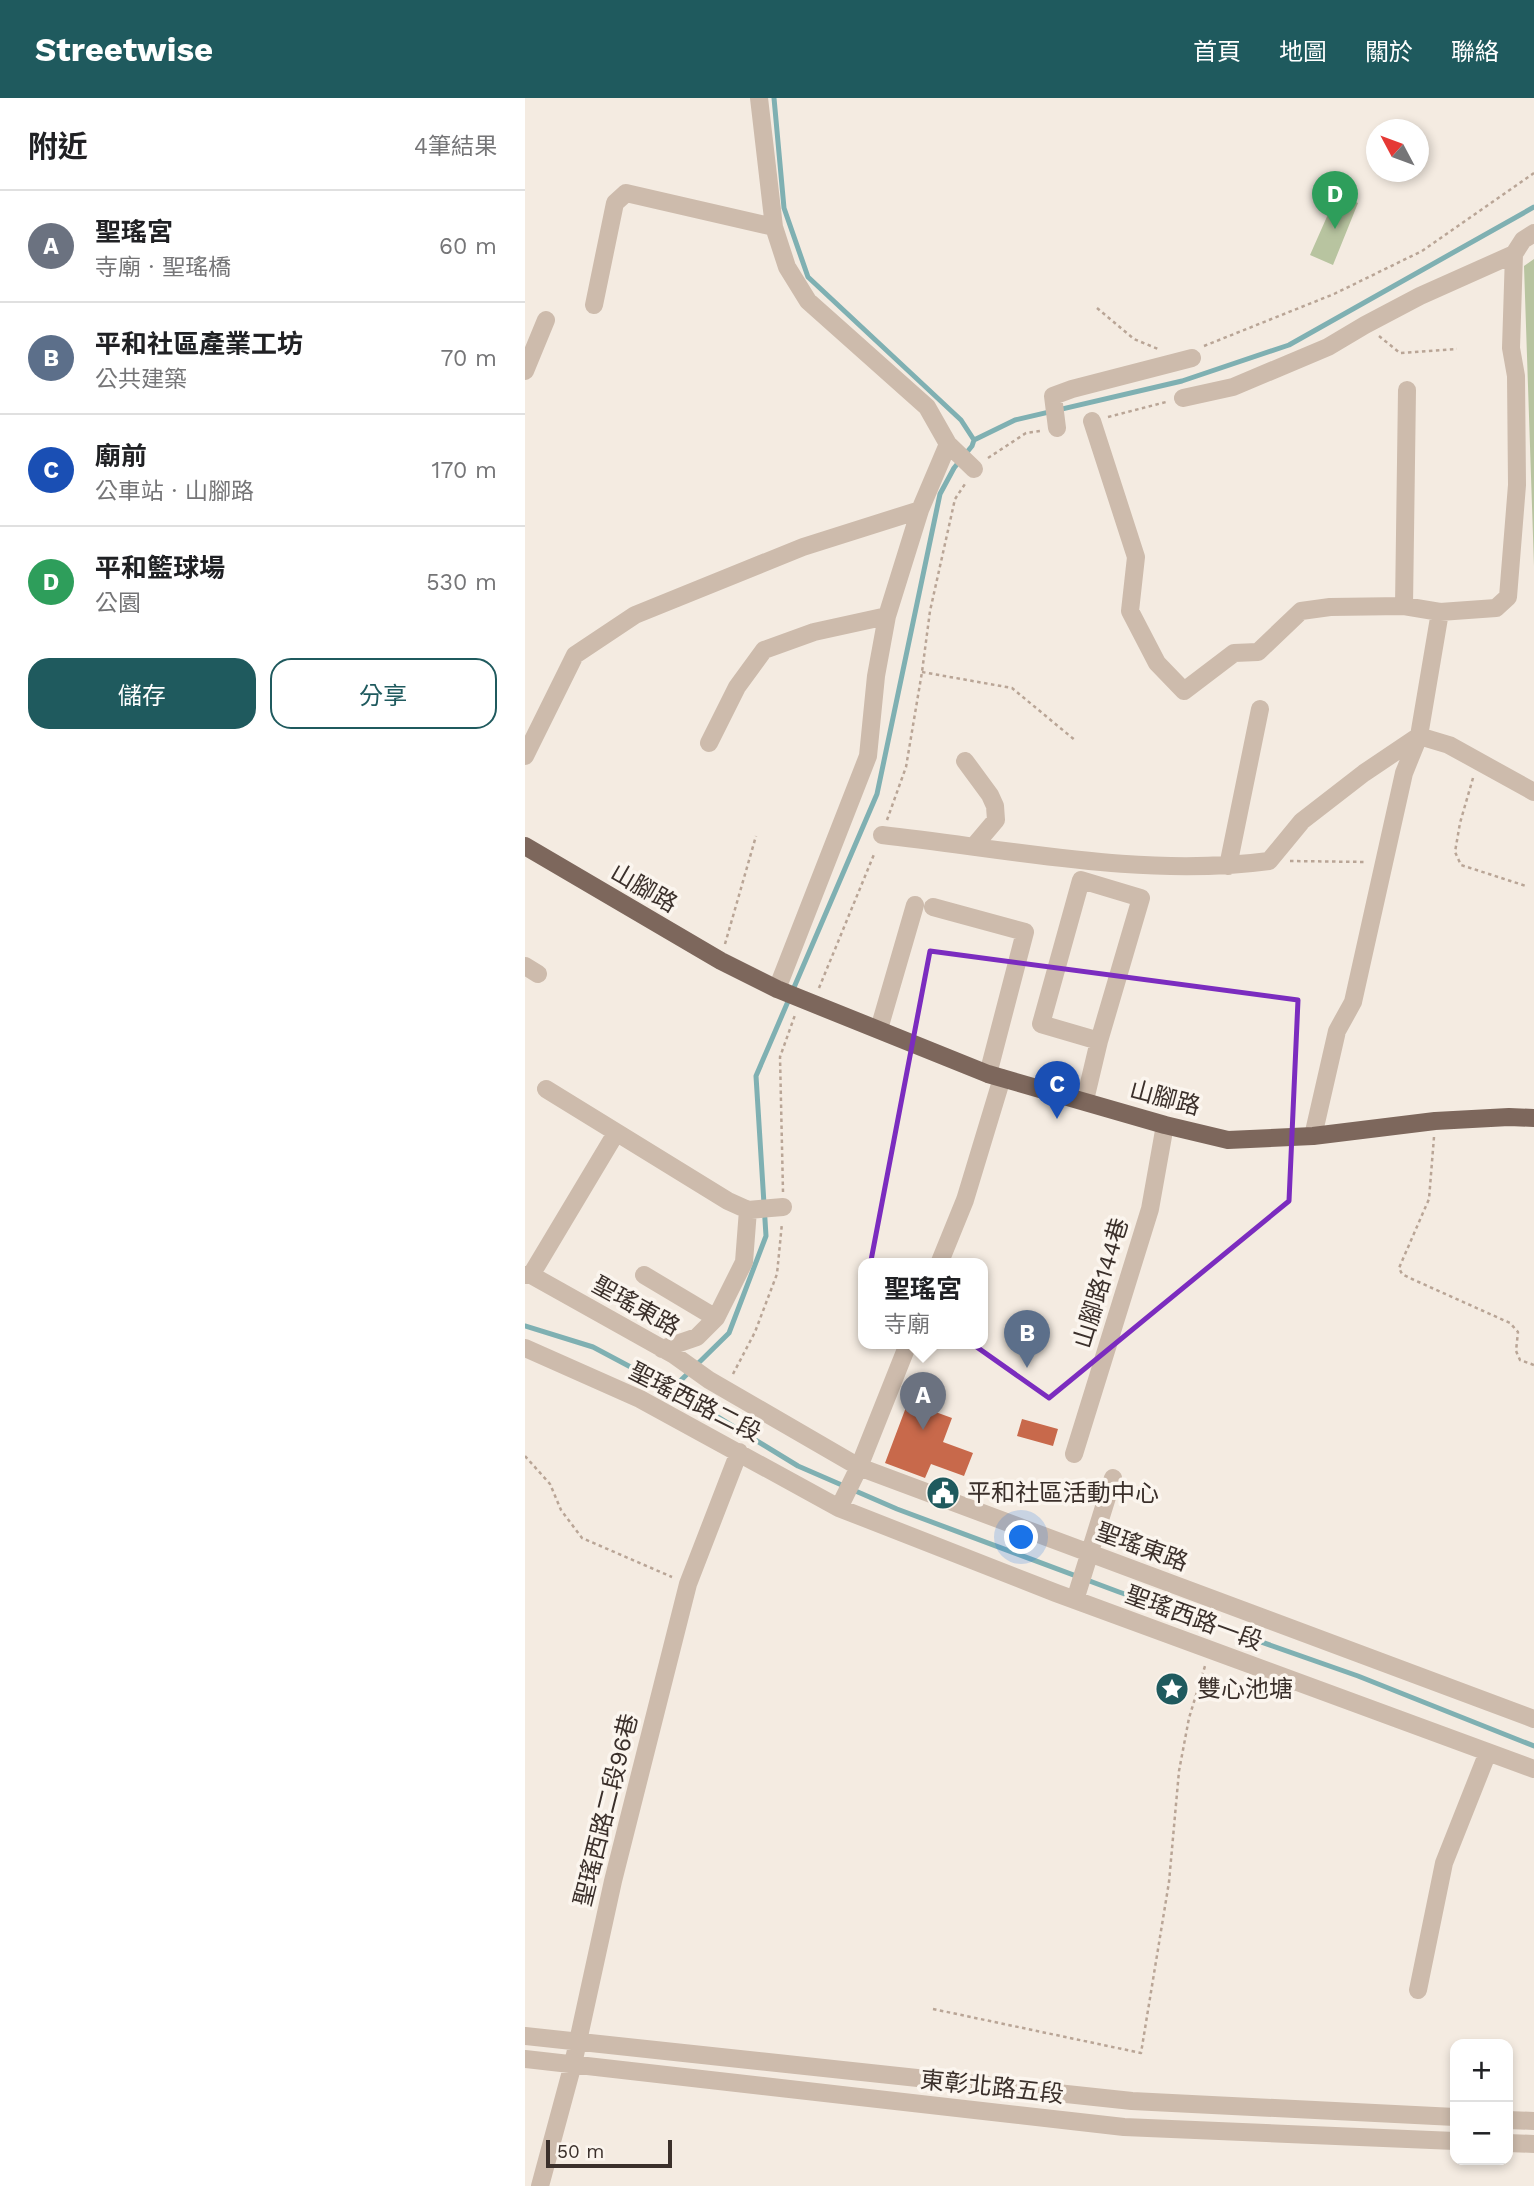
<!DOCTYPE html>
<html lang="zh-TW">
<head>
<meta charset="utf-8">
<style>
	body { margin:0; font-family:"Work Sans","Noto Sans TC",sans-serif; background:#f2f2f2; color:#202124 }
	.controls { position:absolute; right:21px; bottom:21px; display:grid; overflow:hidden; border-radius:14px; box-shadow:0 4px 10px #0003 }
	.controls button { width:63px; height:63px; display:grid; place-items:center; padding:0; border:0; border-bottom:2px solid #e0e0e0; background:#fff; color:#202124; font:35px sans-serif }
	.compass { position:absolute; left:841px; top:21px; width:63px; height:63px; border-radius:50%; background:#fff; box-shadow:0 4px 10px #0003; rotate:311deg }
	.scale { position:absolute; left:21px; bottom:18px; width:126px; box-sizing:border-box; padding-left:7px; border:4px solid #3b302b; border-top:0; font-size:19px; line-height:24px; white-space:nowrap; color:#3b302b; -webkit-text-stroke:5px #fbf5ee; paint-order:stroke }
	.you { position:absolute; left:497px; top:1440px; width:24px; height:24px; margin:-18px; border:5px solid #fff; border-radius:50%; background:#1a73e8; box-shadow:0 0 0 10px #1a73e833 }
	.badge { display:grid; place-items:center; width:46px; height:46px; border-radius:50%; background:#1f5a5e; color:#fff; font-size:23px; font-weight:700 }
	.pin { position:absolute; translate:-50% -58px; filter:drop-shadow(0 2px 4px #0008) }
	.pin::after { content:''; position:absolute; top:37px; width:24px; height:21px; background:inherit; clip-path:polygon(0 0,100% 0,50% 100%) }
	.popup { position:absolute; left:333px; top:1160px; width:130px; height:91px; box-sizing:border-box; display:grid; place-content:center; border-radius:14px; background:#fff; filter:drop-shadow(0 2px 5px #0005); font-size:23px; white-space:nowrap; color:#757577 }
	.popup b { font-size:26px; color:#202124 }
	.popup::after { content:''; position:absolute; left:50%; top:100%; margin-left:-14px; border:14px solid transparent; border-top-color:#fff }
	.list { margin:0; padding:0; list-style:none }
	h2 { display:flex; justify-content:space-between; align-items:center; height:91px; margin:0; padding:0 28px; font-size:30px }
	h2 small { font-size:23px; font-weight:400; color:#757577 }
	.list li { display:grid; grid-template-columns:46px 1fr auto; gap:21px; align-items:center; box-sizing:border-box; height:112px; padding:0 28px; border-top:2px solid #e0e0e0 }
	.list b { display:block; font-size:26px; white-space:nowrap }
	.list p { margin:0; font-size:23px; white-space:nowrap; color:#757577 }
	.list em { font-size:23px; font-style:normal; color:#757577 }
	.actions { display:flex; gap:14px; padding:21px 28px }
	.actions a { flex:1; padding:16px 0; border:2px solid #1f5a5e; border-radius:21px; text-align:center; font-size:24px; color:#1f5a5e }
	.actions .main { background:#1f5a5e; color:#fff }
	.map { position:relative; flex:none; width:1009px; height:2088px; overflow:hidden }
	header { display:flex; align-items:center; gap:42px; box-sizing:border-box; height:98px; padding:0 35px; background:#1f5a5e; color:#fff }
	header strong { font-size:33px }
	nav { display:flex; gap:38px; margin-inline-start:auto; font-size:24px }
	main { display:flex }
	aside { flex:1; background:#fff }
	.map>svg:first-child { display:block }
</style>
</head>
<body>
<header>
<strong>Streetwise</strong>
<nav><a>首頁</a><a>地圖</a><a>關於</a><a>聯絡</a></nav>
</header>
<main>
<aside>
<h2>附近<small>4筆結果</small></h2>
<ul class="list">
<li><span class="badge" style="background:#6b7280">A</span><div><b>聖瑤宮</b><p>寺廟 · 聖瑤橋</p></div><em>60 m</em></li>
<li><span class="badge" style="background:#5c6f8a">B</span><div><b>平和社區產業工坊</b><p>公共建築</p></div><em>70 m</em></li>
<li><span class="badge" style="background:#1a4fb4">C</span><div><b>廟前</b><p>公車站 · 山腳路</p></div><em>170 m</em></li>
<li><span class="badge" style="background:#2e9e5b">D</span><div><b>平和籃球場</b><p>公園</p></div><em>530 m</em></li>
</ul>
<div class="actions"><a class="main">儲存</a><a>分享</a></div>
</aside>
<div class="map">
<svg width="1009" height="2088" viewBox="0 0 1009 2088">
	<rect width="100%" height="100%" fill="#f4ebe1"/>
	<path fill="#b8c4a0" d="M812,96l21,9 -25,62 -23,-10z
		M1009,161v307l-10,-300z"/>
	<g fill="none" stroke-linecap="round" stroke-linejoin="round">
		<path stroke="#7fb0b2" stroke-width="5" d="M249,0l10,110 24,69 153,143 13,20
			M0,1228l68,21 79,42 126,77 99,43 222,83 239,84 176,70
			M147,1291l57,-56 37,-97 -10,-160 121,-282 63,-300 14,-26 18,-22 2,-6 41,-20 167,-39 107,-36 245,-138"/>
	</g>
	<path fill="#c8694b" d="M383,1304l44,16 -9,24 30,11 -9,23 -33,-12 -6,14 -40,-15z
		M497,1321l36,10 -5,17 -36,-10z"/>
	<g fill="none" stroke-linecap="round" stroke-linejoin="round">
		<path stroke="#b9a596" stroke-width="2.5" stroke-dasharray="3.5 3.5" stroke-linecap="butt" d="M572,210l37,31 24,10
			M854,238l21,17 57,-4
			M679,248l130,-52 88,-43 112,-78
			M583,319l58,-15
			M463,360l38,-25 14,-2
			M397,574l90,16 64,53
			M948,680l-13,45 -5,29 6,13 65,21
			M362,722l19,-53 16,-95 8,-61 25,-112 10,-15
			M765,763l77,1
			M200,846l31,-108
			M294,890l56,-136
			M909,1039l-5,62 -30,69 3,6 10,5 98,44 8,9 -2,19 4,9 14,5
			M258,1094l-3,-135 15,-42
			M208,1276l22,-42 22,-58 5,-51
			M0,1358l25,28 11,26 21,28 90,39
			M408,1911l208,44 28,-171 10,-111 10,-53 16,-52"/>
		<path stroke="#cdbbac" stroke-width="18" d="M234,0l15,129 13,40 21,34 119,106 21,37 -28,66 -33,106 -11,60 -8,80 -91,233
			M69,207l21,-102 11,-10 148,34
			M0,273l21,-51
			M658,300l50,-11 95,-40 37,-22 55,-29 94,-42 9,-14 11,-7
			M567,323l44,136 -6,54 27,52 27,28 50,-38 24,-1 43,-41 29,-4 74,-1 36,6 56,-4 12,-11 9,-112 -1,-109 -5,-28 3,-94
			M532,330l-4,-32 19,-7 120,-31
			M423,346l26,25
			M879,508l3,-216
			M184,645l28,-56 27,-37 50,-18 73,-16
			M0,658l50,-101 60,-40 168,-68 117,-37
			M440,663l25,34 5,11 1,14 -22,26
			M357,737c126,14 261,43 387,26l33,-40 62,-48 55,-37 30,9 85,47
			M703,768l32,-157
			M408,809l92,25 -37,142
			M0,868l13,8
			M354,931l36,-124
			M21,991l182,112 20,9 35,-3
			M560,1002l14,-59 42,-143 -60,-18 -40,144 58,17
			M788,1038l24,-105 16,-29 51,-229 15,-37 21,-124
			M414,1166l26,-64 37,-122
			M0,1177h6l143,80 35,25 150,87 675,252
			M6,1177l85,-142
			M119,1177l72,43
			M0,1250l115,51 199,109 217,85 478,176
			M137,1251l35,-12 19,-19 28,-56 4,-52
			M549,1356l76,-245 15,-84
			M314,1410l20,-41 49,-123
			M550,1502l38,-122
			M893,1892l26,-127 44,-111
			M0,1938l607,65 323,16
			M0,1961l599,68 331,14
			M983,2022l26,1
			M983,2045l26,1
			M15,2088l33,-122 40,-183 75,-297 51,-132"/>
		<path stroke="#7d675c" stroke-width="18" d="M0,748l196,115 56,28 211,85 177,51 63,15 85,-4 122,-15 74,-4 25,1"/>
	</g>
	<path fill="none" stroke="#7b2cbf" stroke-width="5" stroke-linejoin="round" d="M405,853l368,49 -9,201 -240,197 -180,-127z"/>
	<defs>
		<symbol id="civic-disc" viewBox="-11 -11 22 22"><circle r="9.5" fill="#1f5a5e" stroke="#fbf5ee"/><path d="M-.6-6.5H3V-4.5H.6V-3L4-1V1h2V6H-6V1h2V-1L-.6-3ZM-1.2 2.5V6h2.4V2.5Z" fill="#fff"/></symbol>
		<symbol id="sight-disc" viewBox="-11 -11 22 22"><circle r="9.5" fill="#1f5a5e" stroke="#fbf5ee"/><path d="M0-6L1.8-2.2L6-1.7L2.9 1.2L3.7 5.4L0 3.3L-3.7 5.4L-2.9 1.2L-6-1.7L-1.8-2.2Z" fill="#fff"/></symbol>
	</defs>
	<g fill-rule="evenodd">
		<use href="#civic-disc" x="399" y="1376" width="38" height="38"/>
		<use href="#sight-disc" x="628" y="1572" width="38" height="38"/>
	</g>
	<g text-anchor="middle" stroke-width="7" stroke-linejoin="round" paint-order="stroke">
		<g font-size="24" fill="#3b302b" stroke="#fbf5ee">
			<text transform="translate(119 790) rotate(30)" y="8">山腳路</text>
			<text transform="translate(640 1000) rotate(15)" y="8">山腳路</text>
			<text transform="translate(576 1185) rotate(-73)" y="8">山腳路144巷</text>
			<text transform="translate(111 1208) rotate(29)" y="8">聖瑤東路</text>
			<text transform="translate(170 1304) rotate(27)" y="8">聖瑤西路二段</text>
			<text transform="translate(617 1449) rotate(20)" y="8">聖瑤東路</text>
			<text transform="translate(669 1520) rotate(20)" y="8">聖瑤西路一段</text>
			<text transform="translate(81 1712) rotate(-76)" y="8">聖瑤西路二段96巷</text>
			<text transform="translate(467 1989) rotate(6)" y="8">東彰北路五段</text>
		</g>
		<g font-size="24" fill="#3b302b" stroke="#fbf5ee" text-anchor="start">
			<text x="442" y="1403">平和社區活動中心</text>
			<text x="672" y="1599">雙心池塘</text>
		</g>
	</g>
</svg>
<div class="controls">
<button>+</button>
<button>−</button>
</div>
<svg class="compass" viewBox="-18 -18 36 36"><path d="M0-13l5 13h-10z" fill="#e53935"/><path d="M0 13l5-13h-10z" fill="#757577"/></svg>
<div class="scale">50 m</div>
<div class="you"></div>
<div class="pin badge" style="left:398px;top:1332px;background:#6b7280">A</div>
<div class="popup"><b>聖瑤宮</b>寺廟</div>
<div class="pin badge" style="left:502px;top:1270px;background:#5c6f8a">B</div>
<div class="pin badge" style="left:532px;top:1021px;background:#1a4fb4">C</div>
<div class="pin badge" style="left:810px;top:131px;background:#2e9e5b">D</div>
</div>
</main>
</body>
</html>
